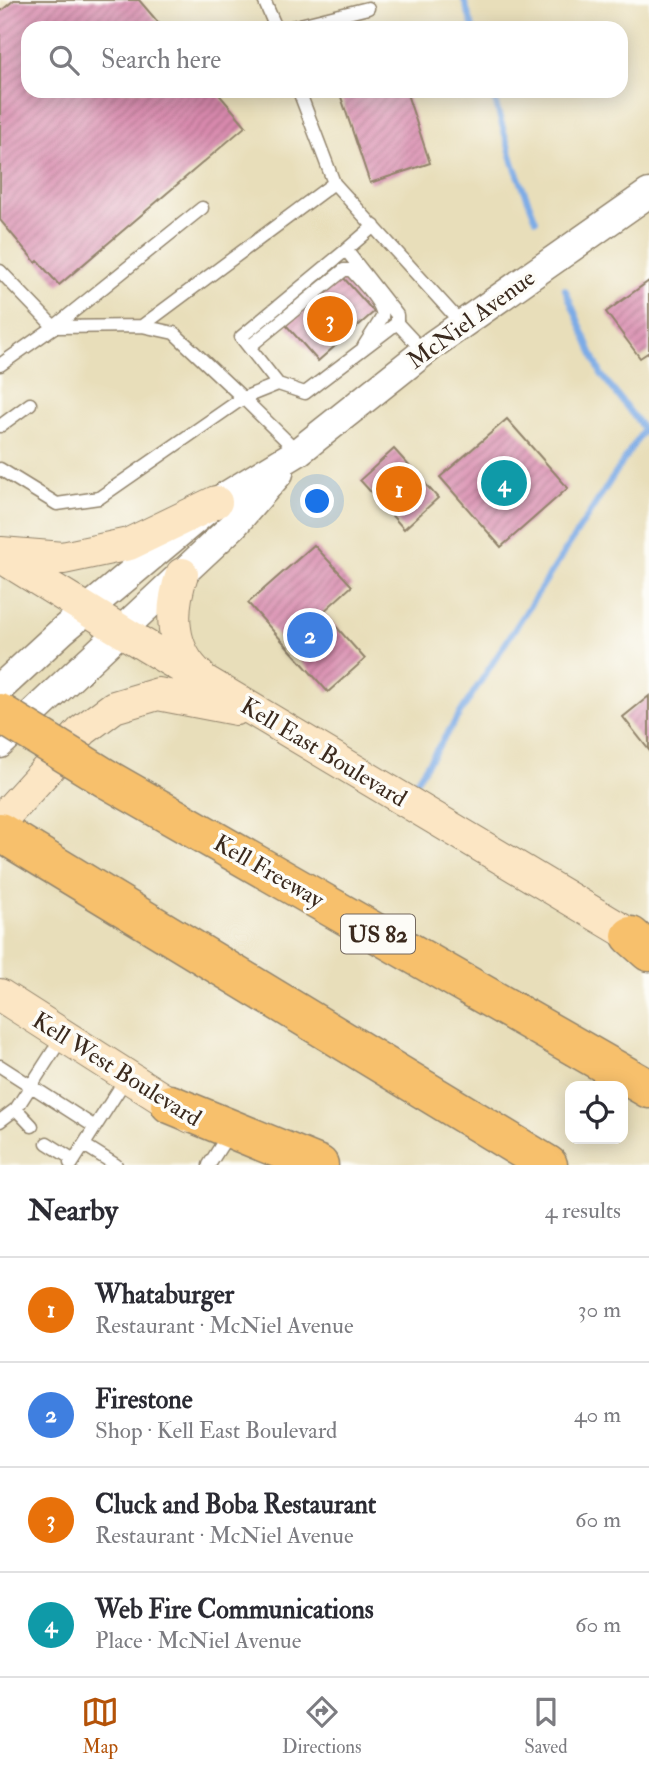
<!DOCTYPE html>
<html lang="en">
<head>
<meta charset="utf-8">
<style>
	body { margin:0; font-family:"IM FELL Double Pica",serif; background:#f2f2f3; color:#2b2b33 }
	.controls { position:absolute; right:21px; bottom:21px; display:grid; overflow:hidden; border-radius:14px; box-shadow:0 4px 18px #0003 }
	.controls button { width:63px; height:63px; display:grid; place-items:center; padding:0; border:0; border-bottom:2px solid #e1e1e2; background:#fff; color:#2b2b33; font:35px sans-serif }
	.you { position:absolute; left:318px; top:502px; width:24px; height:24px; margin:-18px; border:5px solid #fff; border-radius:50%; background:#1a73e8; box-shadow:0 0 0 10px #1a73e833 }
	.badge { display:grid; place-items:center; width:46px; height:46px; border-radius:50%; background:#b45309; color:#fff; font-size:23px; font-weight:700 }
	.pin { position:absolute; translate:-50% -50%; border:4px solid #fff; box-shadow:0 2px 7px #0006 }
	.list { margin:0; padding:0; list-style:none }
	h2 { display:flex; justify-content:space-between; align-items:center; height:91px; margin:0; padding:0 28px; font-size:30px }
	h2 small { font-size:23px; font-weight:400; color:#7c7c81 }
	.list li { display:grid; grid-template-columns:46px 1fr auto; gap:21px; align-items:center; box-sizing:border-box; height:105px; padding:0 28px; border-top:2px solid #e1e1e2 }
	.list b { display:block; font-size:26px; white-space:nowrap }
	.list p { margin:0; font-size:23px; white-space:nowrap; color:#7c7c81 }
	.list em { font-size:23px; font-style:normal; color:#7c7c81 }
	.icon { flex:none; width:38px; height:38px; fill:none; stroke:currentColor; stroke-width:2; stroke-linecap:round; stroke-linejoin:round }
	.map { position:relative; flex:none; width:649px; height:1165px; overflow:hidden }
	.search { position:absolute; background:#fff; box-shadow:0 4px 18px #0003; left:21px; right:21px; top:21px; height:77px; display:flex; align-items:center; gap:18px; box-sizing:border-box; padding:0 24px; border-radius:21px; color:#7c7c81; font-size:26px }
	.sheet { height:511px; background:#fff }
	nav { display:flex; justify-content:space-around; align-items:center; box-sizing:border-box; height:98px; border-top:2px solid #e1e1e2; background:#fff; font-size:19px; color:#7c7c81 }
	nav a { display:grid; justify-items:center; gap:4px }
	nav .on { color:#b45309 }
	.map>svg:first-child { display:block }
</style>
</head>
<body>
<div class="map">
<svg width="649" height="1165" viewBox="0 0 649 1165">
	<defs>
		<pattern id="building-hatch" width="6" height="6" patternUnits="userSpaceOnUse" patternTransform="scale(1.75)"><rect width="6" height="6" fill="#d889ad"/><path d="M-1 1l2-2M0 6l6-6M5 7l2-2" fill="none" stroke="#b0708c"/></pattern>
	</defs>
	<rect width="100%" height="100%" fill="#fdfcf7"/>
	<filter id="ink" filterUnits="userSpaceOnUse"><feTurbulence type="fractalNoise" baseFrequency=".0143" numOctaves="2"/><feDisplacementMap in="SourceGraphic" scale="14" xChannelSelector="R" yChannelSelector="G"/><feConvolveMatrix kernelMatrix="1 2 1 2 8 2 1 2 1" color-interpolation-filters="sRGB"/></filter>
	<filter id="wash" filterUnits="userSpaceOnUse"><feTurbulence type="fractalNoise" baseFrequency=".00686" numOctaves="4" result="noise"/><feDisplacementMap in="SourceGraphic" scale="28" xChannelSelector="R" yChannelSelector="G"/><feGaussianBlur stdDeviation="1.57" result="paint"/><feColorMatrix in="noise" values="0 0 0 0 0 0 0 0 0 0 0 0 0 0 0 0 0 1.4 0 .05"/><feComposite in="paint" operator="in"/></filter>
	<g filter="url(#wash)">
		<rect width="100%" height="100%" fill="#e8deba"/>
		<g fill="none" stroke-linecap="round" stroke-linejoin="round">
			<path stroke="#7cabe6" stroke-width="6" d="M464,0l9,28
				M492,91l22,74 22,55
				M565,289l36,85 48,62
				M415,783l229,-354"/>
		</g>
		<g id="blocks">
			<path fill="url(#building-hatch)" d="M14,0h125l24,28h-135v63h188l30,35 -187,159 -21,-24 -2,2 -36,-43v-208z
				M339,91h67l24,72 -60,20z
				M342,276l32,36 -56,49 -32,-36z
				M649,281v71l-9,6 -34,-46z
				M507,419l61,69 -67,59 -61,-70z
				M394,449l44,49 -34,31 -44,-49z
				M314,545l38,41 -29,26 42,47 -37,33 -80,-89z
				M649,696v54l-26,-33z"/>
		</g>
	</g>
	<g filter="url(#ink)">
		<use href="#blocks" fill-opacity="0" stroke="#92846c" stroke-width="2"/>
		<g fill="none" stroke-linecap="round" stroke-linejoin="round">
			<defs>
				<path id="service" d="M264,0l12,28
					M288,28l80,-20
					M299,91l35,92
					M346,250l-105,87 37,47 27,9 92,-70v-8l-51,-65 28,-24
					M0,271l54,56 88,-1 32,7 69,65 35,-14
					M397,323l27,29
					M142,326l192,-143 128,141
					M249,347l95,-77h7c8,9 34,35 31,47 -2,5 -14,22 -18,29
					M0,365l54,-38 148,-119
					M0,426l30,-22
					M0,469l57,35 42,-6 144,-100 55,54
					M0,1066l95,61 32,-50
					M16,1109l47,-73
					M0,1121l16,-12 16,17
					M47,1143l27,17 -4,3
					M84,1145l32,20
					M71,1165l24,-38
					M209,1165l17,-27"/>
				<path id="tertiary" d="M0,688l63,-58 153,-128 82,-50 136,-108 215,-151
					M0,744l233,-218 46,-53"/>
				<path id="secondary" d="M1,553l62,5 66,-14 87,-42
					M0,556l146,90 503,300
					M182,574c-12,35 -13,75 18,102
					M0,821l83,-91 31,-23 44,-13 78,15
					M0,995l191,122"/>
				<path id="motorway" d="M107,779l542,310
					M0,832l548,333
					M631,936l18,16
					M170,1104l149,61"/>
			</defs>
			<use href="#service" stroke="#92846c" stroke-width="15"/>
			<use href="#tertiary" stroke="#92846c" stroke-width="31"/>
			<use href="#secondary" stroke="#92846c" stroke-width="34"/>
			<use href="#motorway" stroke="#92846c" stroke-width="41"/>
			<use href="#service" stroke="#fff" stroke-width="12"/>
			<use href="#tertiary" stroke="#fff" stroke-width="28"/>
			<use href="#secondary" stroke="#fce6c4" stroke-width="32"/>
			<use href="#motorway" stroke="#f7c06c" stroke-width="38"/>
			<defs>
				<path id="motorway-bridge" d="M0,713l107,66"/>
			</defs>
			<use href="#motorway-bridge" stroke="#92846c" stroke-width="41" stroke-linecap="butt"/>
			<use href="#motorway-bridge" stroke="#f7c06c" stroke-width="38"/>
		</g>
	</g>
	<g text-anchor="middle" stroke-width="7" stroke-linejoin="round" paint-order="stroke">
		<rect fill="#fdfcf7" stroke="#75695f" stroke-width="2" x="341" y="914.5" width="74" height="39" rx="5"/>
		<g font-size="23" font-weight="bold" fill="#3b2a1e">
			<text x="378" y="942">US 82</text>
		</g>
		<g font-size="24" fill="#3b2a1e" stroke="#fdfcf7">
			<text transform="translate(471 319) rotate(-36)" y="8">McNiel Avenue</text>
			<text transform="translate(324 752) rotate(31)" y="8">Kell East Boulevard</text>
			<text transform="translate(269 871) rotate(30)" y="8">Kell Freeway</text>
			<text transform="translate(117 1069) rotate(32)" y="8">Kell West Boulevard</text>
		</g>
	</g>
</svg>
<div class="controls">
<button><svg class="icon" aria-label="locate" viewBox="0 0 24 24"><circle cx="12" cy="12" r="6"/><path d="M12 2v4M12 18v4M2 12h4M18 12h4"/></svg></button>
</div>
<div class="you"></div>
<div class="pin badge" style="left:399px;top:489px;background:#e8710a">1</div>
<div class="pin badge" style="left:310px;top:635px;background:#3f7fe0">2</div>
<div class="pin badge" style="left:330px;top:319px;background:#e8710a">3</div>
<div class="pin badge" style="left:504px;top:483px;background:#0f9aa8">4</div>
<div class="search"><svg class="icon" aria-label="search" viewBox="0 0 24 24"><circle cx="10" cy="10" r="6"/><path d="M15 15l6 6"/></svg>Search here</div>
</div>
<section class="sheet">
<h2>Nearby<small>4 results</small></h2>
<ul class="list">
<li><span class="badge" style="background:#e8710a">1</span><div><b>Whataburger</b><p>Restaurant · McNiel Avenue</p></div><em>30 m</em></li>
<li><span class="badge" style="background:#3f7fe0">2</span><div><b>Firestone</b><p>Shop · Kell East Boulevard</p></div><em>40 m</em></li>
<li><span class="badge" style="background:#e8710a">3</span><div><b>Cluck and Boba Restaurant</b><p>Restaurant · McNiel Avenue</p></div><em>60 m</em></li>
<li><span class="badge" style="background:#0f9aa8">4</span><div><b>Web Fire Communications</b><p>Place · McNiel Avenue</p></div><em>60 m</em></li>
</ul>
</section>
<nav>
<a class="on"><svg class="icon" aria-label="map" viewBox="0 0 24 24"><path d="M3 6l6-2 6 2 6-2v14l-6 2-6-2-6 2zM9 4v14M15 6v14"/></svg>Map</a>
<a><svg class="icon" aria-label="directions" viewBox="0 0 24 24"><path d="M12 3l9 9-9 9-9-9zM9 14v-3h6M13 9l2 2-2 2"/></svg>Directions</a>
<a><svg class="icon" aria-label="saved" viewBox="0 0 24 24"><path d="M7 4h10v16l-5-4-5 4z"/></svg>Saved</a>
</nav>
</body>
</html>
